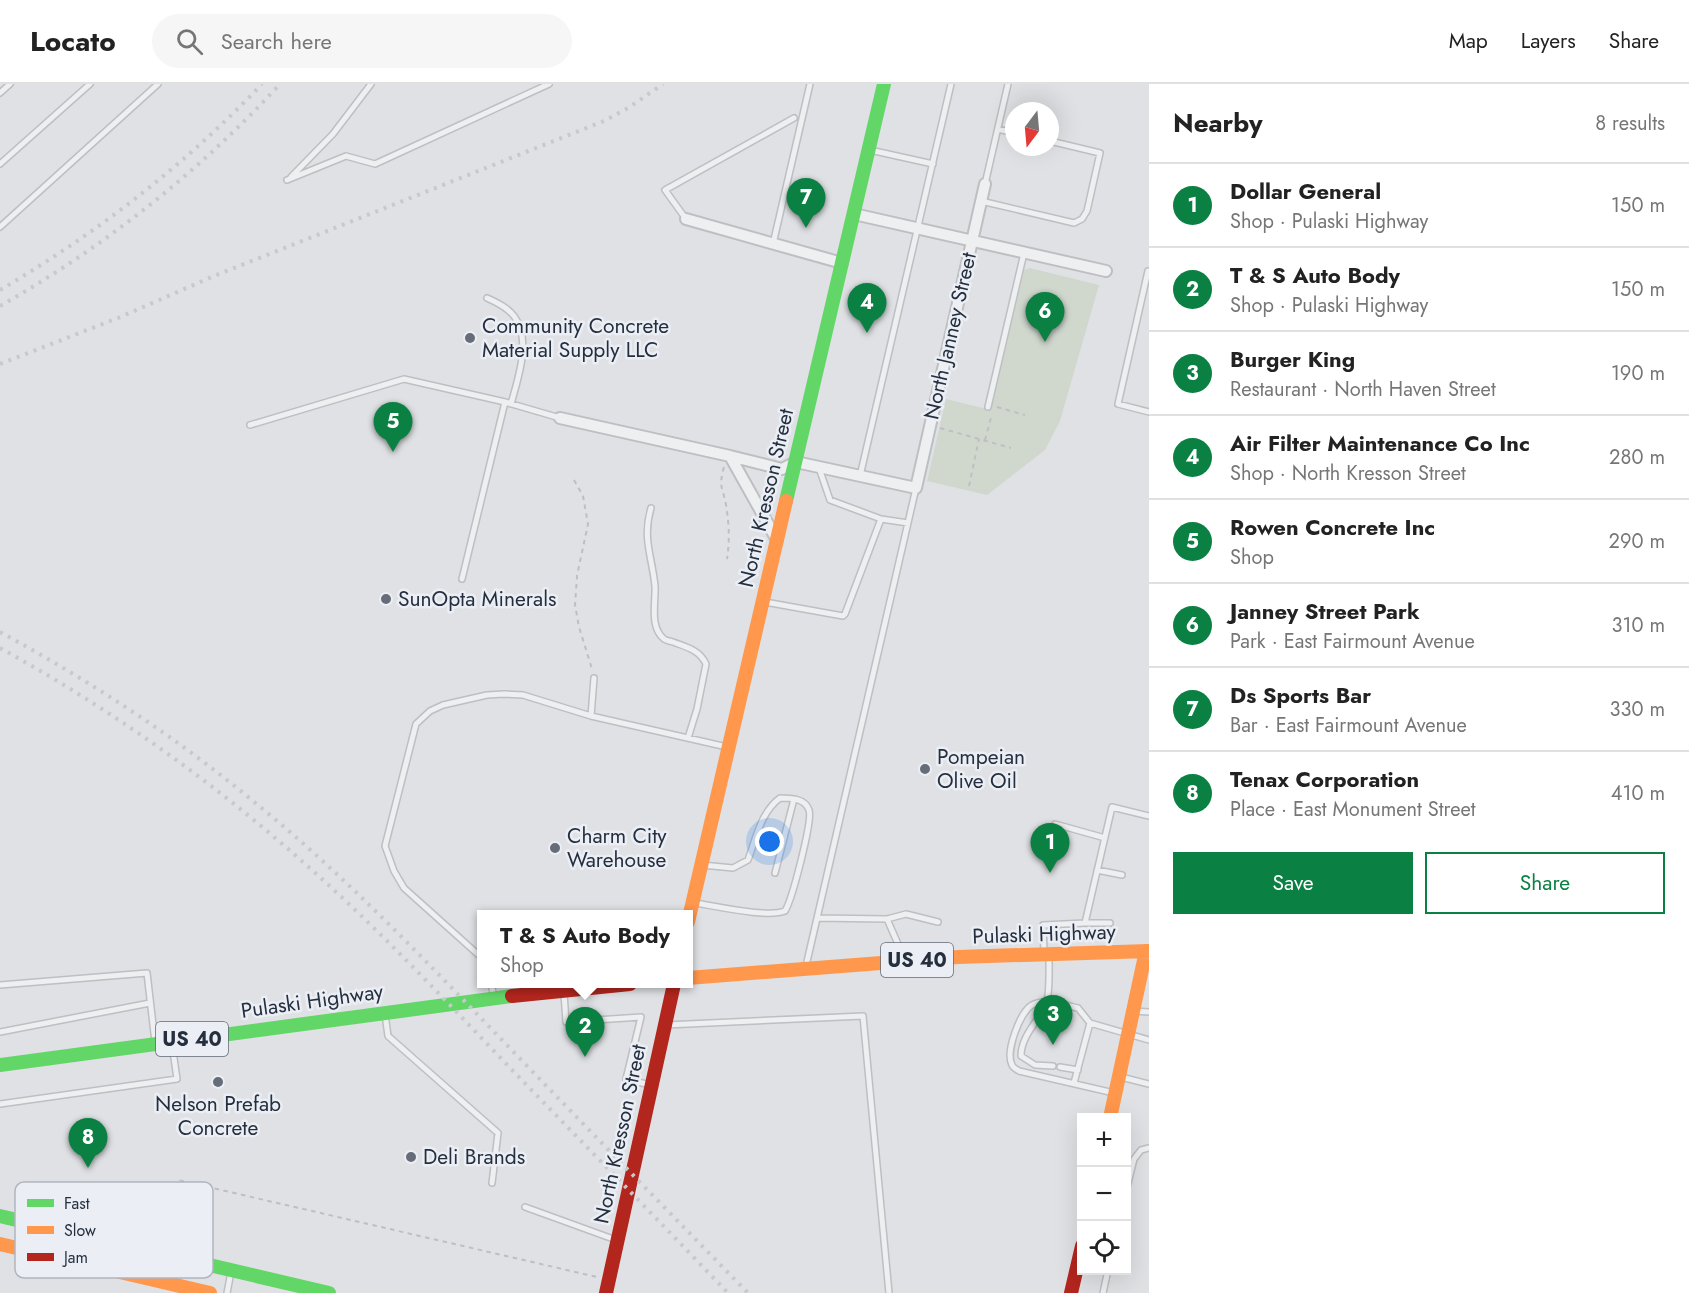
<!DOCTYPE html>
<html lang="en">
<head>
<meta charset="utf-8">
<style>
	body { margin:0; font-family:Jost,sans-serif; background:#f6f6f6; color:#222 }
	.controls { position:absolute; right:18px; bottom:18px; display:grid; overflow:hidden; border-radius:0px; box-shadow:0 6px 24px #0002 }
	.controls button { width:54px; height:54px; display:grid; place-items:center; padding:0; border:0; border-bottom:2px solid #e0e0e0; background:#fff; color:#222; font:30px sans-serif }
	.compass { position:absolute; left:1005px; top:18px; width:54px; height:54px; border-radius:50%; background:#fff; box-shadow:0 6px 24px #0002; rotate:196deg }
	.you { position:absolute; left:770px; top:758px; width:21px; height:21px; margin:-15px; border:4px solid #fff; border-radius:50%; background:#1a73e8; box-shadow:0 0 0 9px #1a73e833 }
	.badge { display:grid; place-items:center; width:39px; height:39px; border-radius:50%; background:#0b8043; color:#fff; font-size:20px; font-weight:700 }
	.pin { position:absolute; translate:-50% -50px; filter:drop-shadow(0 2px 3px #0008) }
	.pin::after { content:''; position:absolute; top:32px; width:21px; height:18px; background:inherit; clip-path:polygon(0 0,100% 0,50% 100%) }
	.popup { position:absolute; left:477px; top:826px; width:216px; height:78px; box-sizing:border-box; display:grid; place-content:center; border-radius:0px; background:#fff; filter:drop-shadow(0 2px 4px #0005); font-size:20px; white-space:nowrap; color:#767676 }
	.popup b { font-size:22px; color:#222 }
	.popup::after { content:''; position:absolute; left:50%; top:100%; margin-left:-12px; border:12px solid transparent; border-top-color:#fff }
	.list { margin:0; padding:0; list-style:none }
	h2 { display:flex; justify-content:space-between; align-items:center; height:78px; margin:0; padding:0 24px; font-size:26px }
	h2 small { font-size:20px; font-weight:400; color:#767676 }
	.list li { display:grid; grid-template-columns:39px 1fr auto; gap:18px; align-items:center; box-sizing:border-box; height:84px; padding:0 24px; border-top:2px solid #e0e0e0 }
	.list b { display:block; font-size:22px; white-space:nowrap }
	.list p { margin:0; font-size:20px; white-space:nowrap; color:#767676 }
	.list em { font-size:20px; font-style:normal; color:#767676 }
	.actions { display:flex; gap:12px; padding:18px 24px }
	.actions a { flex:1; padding:14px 0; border:2px solid #0b8043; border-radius:0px; text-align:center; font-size:21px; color:#0b8043 }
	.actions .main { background:#0b8043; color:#fff }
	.icon { flex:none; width:33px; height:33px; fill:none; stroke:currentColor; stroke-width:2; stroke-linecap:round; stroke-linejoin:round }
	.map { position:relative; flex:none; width:1149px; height:1209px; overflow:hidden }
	header { display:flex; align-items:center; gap:36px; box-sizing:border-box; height:84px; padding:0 30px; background:#fff; border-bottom:2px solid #e0e0e0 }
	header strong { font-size:28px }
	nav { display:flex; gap:33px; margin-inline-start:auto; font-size:21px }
	.search { width:420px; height:54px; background:#f6f6f6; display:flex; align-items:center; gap:15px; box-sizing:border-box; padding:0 21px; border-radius:33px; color:#767676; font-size:22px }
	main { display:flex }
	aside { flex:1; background:#fff }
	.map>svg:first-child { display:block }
</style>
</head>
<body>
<header>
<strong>Locato</strong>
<div class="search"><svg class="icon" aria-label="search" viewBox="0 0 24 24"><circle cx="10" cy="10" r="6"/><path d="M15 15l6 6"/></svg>Search here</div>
<nav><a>Map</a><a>Layers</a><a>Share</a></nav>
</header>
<main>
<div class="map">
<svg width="1149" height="1209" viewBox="0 0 1149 1209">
	<rect width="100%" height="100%" fill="#dfe1e4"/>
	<path fill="#d0d8ce" d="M1030,184l69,17 -39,136 -15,29 -58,45 -60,-14 19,-82 45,11 33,-140z"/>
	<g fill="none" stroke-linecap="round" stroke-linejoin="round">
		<defs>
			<path id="lane" d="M0,9l10,-9
				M998,45l16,4
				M870,66l63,14
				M0,80l90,-80
				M291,93l42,-43 38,-50
				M287,96l59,-24 29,8 174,-80
				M985,100l23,-100
				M981,117l93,22 8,-4 5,-8 13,-58 -50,-12
				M686,135l-21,-29 129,-72
				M0,143l158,-143
				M773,160l37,-160
				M1148,187l-30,133 31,8
				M487,214c9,4 20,9 27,18 18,24 4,62 -3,88
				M988,323l36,-154
				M250,341l154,-46 101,23 55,16
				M819,384l11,32 51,19
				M860,392l91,-392
				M651,424c-9,31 1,48 4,78 1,16 -6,41 9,53 3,2 6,2 9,3 13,5 27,8 33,22l-9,45 -9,29
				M462,495l43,-177
				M765,518l78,14 2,-2 36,-95 27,4
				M591,632l3,-38
				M1055,740l50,14
				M1097,786l25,5
				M775,789l19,-74
				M695,819c21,3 72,15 90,8 7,-11 28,-91 24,-101 -4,-12 -19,-12 -29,-12 -19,14 -24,40 -32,62l-15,8 -31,-3
				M817,834l70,1 19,-5 32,8
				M887,835l11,25 4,16
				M1085,839h25
				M1044,868l-1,-27 42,-2 27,-116 37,9
				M1049,872c0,12 1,39 -3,48 -8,18 -25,32 -25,52l14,9 18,1
				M482,874l-78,-70 -10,-17 -9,-25 31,-122 14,-13 13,-6 44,-10 17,-1 19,1 68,21 136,31
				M806,882l110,-478
				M491,900l3,13
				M0,901l147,-12 8,69
				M564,909l2,29 75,-5 -15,62 24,6
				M1133,927l16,1
				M385,930l3,22 110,97 -6,50
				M666,941l197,-9 26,277
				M0,948l150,-29
				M1060,983l18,3
				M1121,993l28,7
				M1074,999l16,-60
				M1114,1009l-95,-22c-3,-2 -6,-3 -7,-6 -7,-13 8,-53 20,-60 12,-7 33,0 46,3l12,15 59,17
				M0,1020l177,-25 -5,-35
				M1126,1107l8,-32 7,-9 8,-2
				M525,1123l91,33
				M23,1163l4,-23
				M227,1209l4,-21
				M1103,1209l5,-23"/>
			<path id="street" d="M854,130l252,57
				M686,135l156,44
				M560,334l170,38 52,13 14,-7 120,26 69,-304
				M730,372l47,84"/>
		</defs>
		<use href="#lane" stroke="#bdbfc2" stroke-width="8"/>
		<use href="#street" stroke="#bdbfc2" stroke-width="14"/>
		<path stroke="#bebfc4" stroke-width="2" stroke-dasharray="4.5 4.5" stroke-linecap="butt" d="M997,323l28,8
			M940,344l71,20
			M985,356l7,-26
			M724,383c-6,21 -1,20 2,38 3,18 4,35 1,54
			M574,396l9,16 5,28 -11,52 -2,29 4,22 13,42
			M969,402l10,-47
			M165,1156l13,-60 419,97"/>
		<use href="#lane" stroke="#eeeff1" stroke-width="5"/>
		<use href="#street" stroke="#eeeff1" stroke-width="10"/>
		<path stroke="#63d668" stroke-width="14" d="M786,417l98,-417
			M0,981l512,-69
			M0,1132l329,77"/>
		<path stroke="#ff974d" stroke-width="14" d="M688,838l98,-421
			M688,894l270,-21 191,-6
			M1110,1034l36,-167
			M0,1160l210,49"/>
		<path stroke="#b3261e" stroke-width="14" d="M512,912l118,-12
			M606,1209l68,-309
			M1071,1209l11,-47"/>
		<path stroke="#c7c9cc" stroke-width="4" stroke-dasharray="3 6" stroke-linecap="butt" d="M0,206c97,-57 185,-125 262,-206
			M0,222c104,-59 199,-134 280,-222
			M0,280l118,-46 96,-42 390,-155 24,-13 35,-24
			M0,548c92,50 179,107 259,174 87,71 165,153 243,234 82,85 164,169 246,253
			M0,564c109,60 211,132 304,215 74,65 141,137 209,208 72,74 144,148 215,222"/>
	</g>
	<g fill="#666d78" stroke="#ebeff5" stroke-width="2">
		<circle cx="470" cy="254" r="6"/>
		<circle cx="386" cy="515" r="6"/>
		<circle cx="925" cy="685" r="6"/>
		<circle cx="555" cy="764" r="6"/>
		<circle cx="218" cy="998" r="6"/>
		<circle cx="411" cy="1073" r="6"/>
	</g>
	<g text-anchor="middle" stroke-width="5" stroke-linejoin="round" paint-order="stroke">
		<g fill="#ebeff5" stroke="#606975" stroke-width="1.5">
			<rect x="881" y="859" width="72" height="34" rx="4.5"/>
			<rect x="156" y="938" width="72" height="34" rx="4.5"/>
		</g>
		<g font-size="20" font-weight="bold" fill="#252f3e">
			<text x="917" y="883">US 40</text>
			<text x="192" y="962">US 40</text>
		</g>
		<g font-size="21" fill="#252f3e" stroke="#ebeff5" text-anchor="start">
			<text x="482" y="249">Community Concrete<tspan x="482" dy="24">Material Supply LLC</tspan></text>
			<text x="398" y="522">SunOpta Minerals</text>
			<text x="937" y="680">Pompeian<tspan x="937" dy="24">Olive Oil</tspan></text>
			<text x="567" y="759">Charm City<tspan x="567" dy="24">Warehouse</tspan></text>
			<text x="218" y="1027" text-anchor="middle">Nelson Prefab<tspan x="218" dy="24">Concrete</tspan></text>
			<text x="423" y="1080">Deli Brands</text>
		</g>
		<g font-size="21" fill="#252f3e" stroke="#ebeff5">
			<text transform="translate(950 252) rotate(-77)" y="7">North Janney Street</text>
			<text transform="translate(766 414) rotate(-77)" y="7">North Kresson Street</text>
			<text transform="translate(1044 850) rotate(-2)" y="7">Pulaski Highway</text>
			<text transform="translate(312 917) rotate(-8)" y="7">Pulaski Highway</text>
			<text transform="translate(620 1050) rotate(-78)" y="7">North Kresson Street</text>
		</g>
	</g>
	<rect x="15" y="1098" width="198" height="96" rx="9" fill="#ebeff5" stroke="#b0b5be" stroke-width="1.5"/>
	<rect x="27" y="1115" width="27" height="8" fill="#63d668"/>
	<rect x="27" y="1142" width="27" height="8" fill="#ff974d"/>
	<rect x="27" y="1169" width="27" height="8" fill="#b3261e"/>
	<g font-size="16" fill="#252f3e">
		<text x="64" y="1125">Fast</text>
		<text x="64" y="1152">Slow</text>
		<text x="64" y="1179">Jam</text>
	</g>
</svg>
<div class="controls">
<button>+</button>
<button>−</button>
<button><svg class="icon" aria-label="locate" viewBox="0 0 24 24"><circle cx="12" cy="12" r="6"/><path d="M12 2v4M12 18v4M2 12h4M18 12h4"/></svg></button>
</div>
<svg class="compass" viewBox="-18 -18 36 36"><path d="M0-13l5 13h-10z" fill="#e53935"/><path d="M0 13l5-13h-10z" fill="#767676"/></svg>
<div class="you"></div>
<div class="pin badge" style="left:1050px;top:789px">1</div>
<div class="pin badge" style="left:585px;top:973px">2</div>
<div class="popup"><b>T &amp; S Auto Body</b>Shop</div>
<div class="pin badge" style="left:1053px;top:961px">3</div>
<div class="pin badge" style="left:867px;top:249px">4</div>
<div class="pin badge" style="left:393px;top:368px">5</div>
<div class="pin badge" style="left:1045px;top:258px">6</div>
<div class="pin badge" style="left:806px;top:144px">7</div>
<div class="pin badge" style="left:88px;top:1084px">8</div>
</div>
<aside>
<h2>Nearby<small>8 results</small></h2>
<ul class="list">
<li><span class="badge">1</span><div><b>Dollar General</b><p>Shop · Pulaski Highway</p></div><em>150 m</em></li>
<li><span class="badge">2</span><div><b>T &amp; S Auto Body</b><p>Shop · Pulaski Highway</p></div><em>150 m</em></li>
<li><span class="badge">3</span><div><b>Burger King</b><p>Restaurant · North Haven Street</p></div><em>190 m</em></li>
<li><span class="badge">4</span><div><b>Air Filter Maintenance Co Inc</b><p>Shop · North Kresson Street</p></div><em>280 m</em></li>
<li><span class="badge">5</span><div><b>Rowen Concrete Inc</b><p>Shop</p></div><em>290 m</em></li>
<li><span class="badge">6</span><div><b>Janney Street Park</b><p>Park · East Fairmount Avenue</p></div><em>310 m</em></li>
<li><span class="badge">7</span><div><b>Ds Sports Bar</b><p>Bar · East Fairmount Avenue</p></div><em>330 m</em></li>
<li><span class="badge">8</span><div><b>Tenax Corporation</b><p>Place · East Monument Street</p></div><em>410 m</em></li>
</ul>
<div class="actions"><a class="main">Save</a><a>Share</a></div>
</aside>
</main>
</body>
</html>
